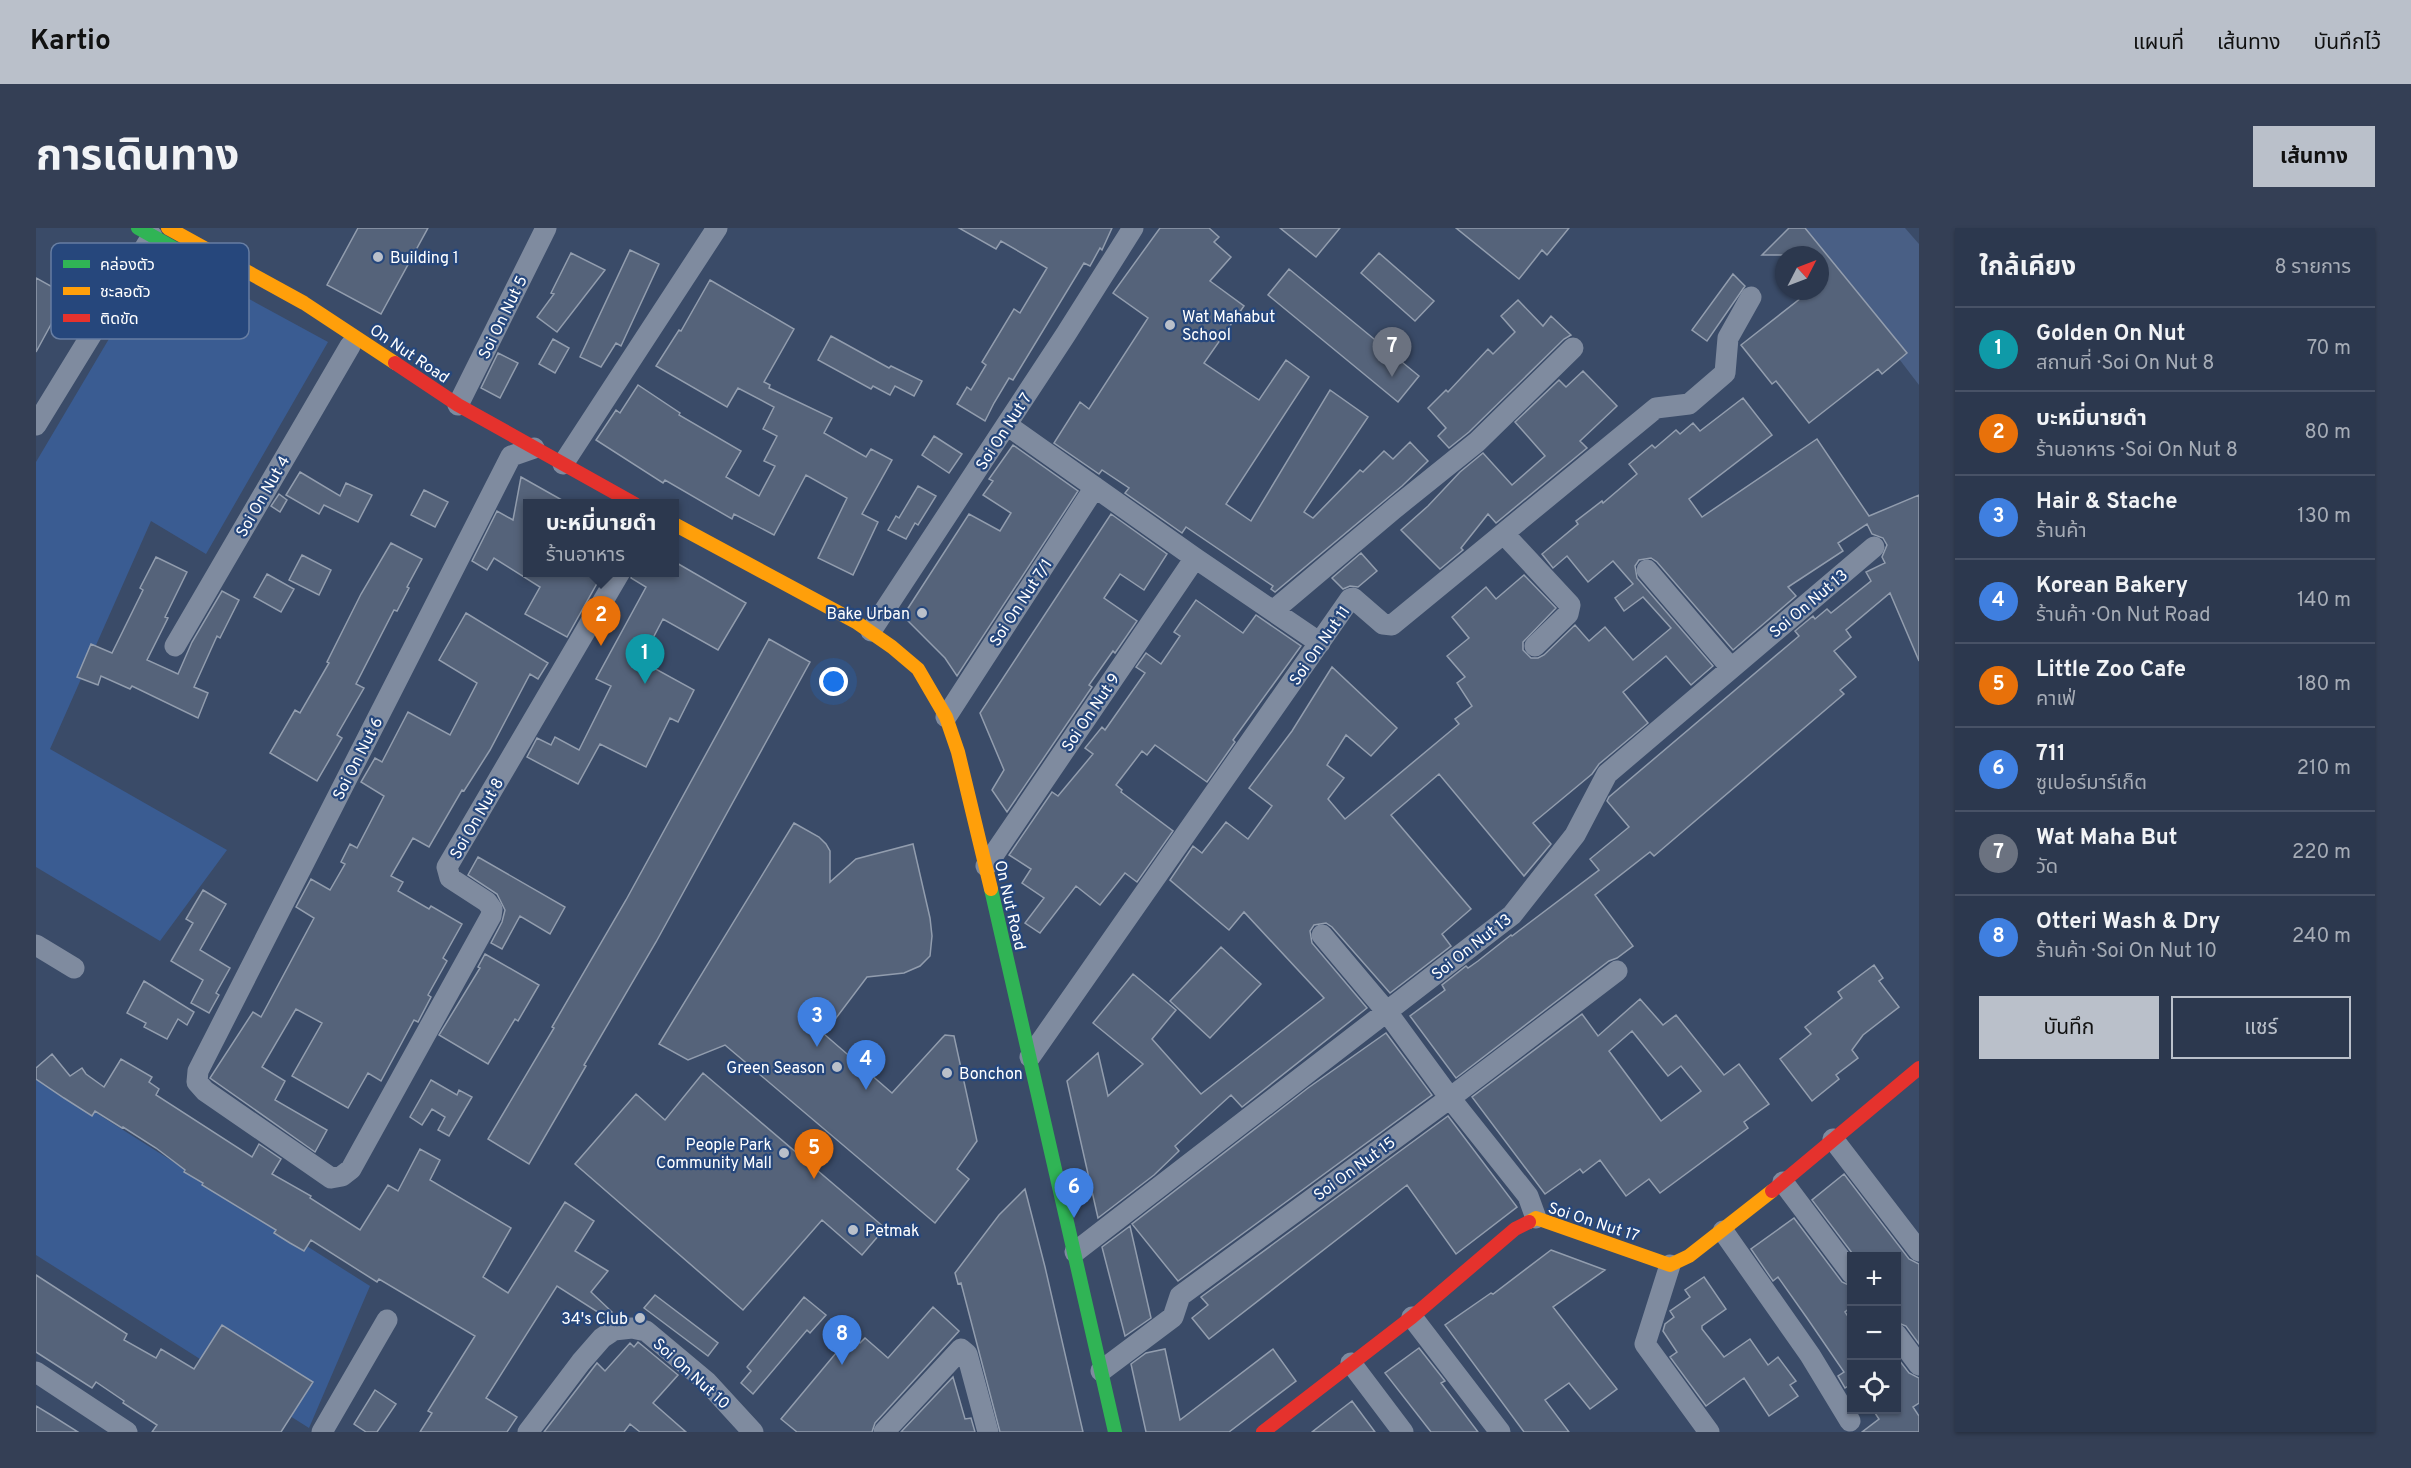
<!DOCTYPE html>
<html lang="th">
<head>
<meta charset="utf-8">
<style>
	body { margin:0; font-family:Overpass,"Noto Sans Thai",sans-serif; background:#343f55; color:#f1f3f6 }
	.controls { position:absolute; right:18px; bottom:18px; display:grid; overflow:hidden; border-radius:0px; box-shadow:0 2px 4px #0004 }
	.controls button { width:54px; height:54px; display:grid; place-items:center; padding:0; border:0; border-bottom:2px solid #485266; background:#2c384e; color:#f1f3f6; font:30px sans-serif }
	.compass { position:absolute; left:1739px; top:18px; width:54px; height:54px; border-radius:50%; background:#2c384e; box-shadow:0 2px 4px #0004; rotate:48deg }
	.you { position:absolute; left:798px; top:454px; width:21px; height:21px; margin:-15px; border:4px solid #fff; border-radius:50%; background:#1a73e8; box-shadow:0 0 0 9px #1a73e833 }
	.badge { display:grid; place-items:center; width:39px; height:39px; border-radius:50%; background:#bac0ca; color:#fff; font-size:20px; font-weight:700 }
	.pin { position:absolute; translate:-50% -50px; filter:drop-shadow(0 2px 3px #0008) }
	.pin::after { content:''; position:absolute; top:32px; width:21px; height:18px; background:inherit; clip-path:polygon(0 0,100% 0,50% 100%) }
	.popup { position:absolute; left:487px; top:271px; width:156px; height:78px; box-sizing:border-box; display:grid; place-content:center; border-radius:0px; background:#2c384e; filter:drop-shadow(0 2px 4px #0005); font-size:20px; white-space:nowrap; color:#a6acb6 }
	.popup b { font-size:22px; color:#f1f3f6 }
	.popup::after { content:''; position:absolute; left:50%; top:100%; margin-left:-12px; border:12px solid transparent; border-top-color:#2c384e }
	.list { margin:0; padding:0; list-style:none }
	h2 { display:flex; justify-content:space-between; align-items:center; height:78px; margin:0; padding:0 24px; font-size:26px }
	h2 small { font-size:20px; font-weight:400; color:#a6acb6 }
	.list li { display:grid; grid-template-columns:39px 1fr auto; gap:18px; align-items:center; box-sizing:border-box; height:84px; padding:0 24px; border-top:2px solid #485266 }
	.list b { display:block; font-size:22px; white-space:nowrap }
	.list p { margin:0; font-size:20px; white-space:nowrap; color:#a6acb6 }
	.list em { font-size:20px; font-style:normal; color:#a6acb6 }
	.actions { display:flex; gap:12px; padding:18px 24px }
	.actions a { flex:1; padding:14px 0; border:2px solid #bac0ca; border-radius:0px; text-align:center; font-size:21px; color:#bac0ca }
	.actions .main { background:#bac0ca; color:#111 }
	.icon { flex:none; width:33px; height:33px; fill:none; stroke:currentColor; stroke-width:2; stroke-linecap:round; stroke-linejoin:round }
	.map { position:relative; flex:none; width:1883px; height:1204px; overflow:hidden; border-radius:0px }
	header { display:flex; align-items:center; gap:36px; box-sizing:border-box; height:84px; padding:0 30px; background:#bac0ca; color:#111 }
	header strong { font-size:28px }
	nav { display:flex; gap:33px; margin-inline-start:auto; font-size:21px }
	.intro { display:flex; align-items:center; justify-content:space-between; box-sizing:border-box; height:144px; padding:0 36px }
	h1 { margin:0; font-size:42px }
	.button { padding:15px 27px; border-radius:0px; background:#bac0ca; color:#111; font-size:21px; font-weight:700 }
	main { display:flex; gap:36px; padding:0 36px }
	aside { flex:1; background:#2c384e; border-radius:0px; box-shadow:0 2px 4px #0004 }
	.map>svg:first-child { display:block }
</style>
</head>
<body>
<header>
<strong>Kartio</strong>
<nav><a>แผนที่</a><a>เส้นทาง</a><a>บันทึกไว้</a></nav>
</header>
<div class="intro"><h1>การเดินทาง</h1><a class="button">เส้นทาง</a></div>
<main>
<div class="map">
<svg width="1883" height="1204" viewBox="0 0 1883 1204">
	<rect width="100%" height="100%" fill="#3a4b68"/>
	<path fill="#3a5c92" d="M125,23l167,91 -122,212 -55,-33 -101,228 177,101 -67,91 -124,-74v-405z
		M0,847l334,211 -61,142 -273,-173z"/>
	<path fill="#495f85" d="M1763,0h106l14,16v141z"/>
	<path fill="#55637a" stroke="#929dae" stroke-width="1.5" fill-rule="evenodd" d="M322,0h70l-47,86 -54,-29z
		M923,0h153l-10,22 -2,-2 -10,18 -6,-3 -71,117 -4,-2 -15,25 -9,18 -28,-17 10,-17 4,3 15,-25 -4,-3 32,-53 6,4 27,-45 -46,-27 -5,8z
		M1124,0h49l10,9 -5,5 17,15 -21,24 34,25 -40,57 55,37 27,-40 23,17 -83,127 25,17 79,-131 38,27 -64,95 9,6 47,-48 3,2 21,-21 9,8 17,-17 18,19 -26,25 -127,106 -4,-3 2,-3 -87,-59 -4,6 -57,-40 4,-5 -27,-18 -3,4 -45,-31 26,-41 9,7 59,-91 -35,-25z
		M1244,0h60l-24,29z
		M1420,0h113l-22,27 -5,-5 -23,29z
		M1753,0h16l102,125 -25,21 -4,-5 -69,54 -33,-42 -4,3 -31,-39 69,-54h10v-36h-58z
		M594,22l29,14 -38,82 -5,-3 -15,24 -21,-10z
		M535,25l34,17 -48,62 -20,-15 17,-23 -3,-1z
		M1343,25l55,48 -19,20 -54,-48z
		M1253,41l130,107 -21,26 -130,-107z
		M1697,46l12,12 -38,55 -15,-11z
		M0,50l31,17 -31,57z
		M674,52l84,49 -30,53 6,3 -1,3 63,30 -8,15 42,24 5,-8 21,11 -30,54 16,8 -25,53 -35,-17 29,-60 -41,-23 -32,60 -40,-21 -2,5 -67,-39 -2,3 -67,-43 20,-30 4,3 18,-28 42,28 -1,2 62,36 -15,26 33,19 16,-30 -11,-5 13,-25 -14,-7 11,-22 -36,-19 -11,19 -71,-41 23,-36 2,1z
		M1482,72l25,26 8,-10 20,19 -7,4 -95,93 -20,16 -11,-12 8,-8 -18,-20 18,-18 2,2 40,-43 5,5 22,-22 -14,-16z
		M795,108l58,32 2,-2 31,15 -8,15 -19,-10 -5,9 -17,-9 -2,3 -53,-29z
		M517,111l16,9 -14,25 -16,-9z
		M462,125l20,10 -18,35 -19,-10z
		M1547,143l34,35 -37,35 7,7 -91,75 -8,-9 -27,34 2,2 -23,19 -39,-39 27,-24 32,-34 23,-19 29,32 33,-29 -30,-34 44,-42 7,7z
		M1707,170l29,37 -83,64 13,18 115,-78 52,77 50,-21v166l-29,-68 -44,37 5,7 -17,14 22,26 -16,13 4,4 -190,162 -4,-4 -55,43 38,51 -16,12 -8,3 -153,117 -46,-62 35,-26 -3,-5 24,-19 2,2 10,-7 33,-26 1,1 87,-66 -9,-11 39,-32 -22,-26 2,-4 190,-161 -4,-5 18,-15 2,3 12,-10 4,4 40,-32 -5,-9 19,-9 -3,-6 5,-12 -4,-7 -11,-4 -5,-10 -29,19 5,8 -55,36 8,9 -63,54 -76,-88 -6,-4 -12,2 -4,6 2,12 76,88 -22,19 -25,-29 -43,36 25,31 -49,41 -7,10 -59,49 18,21 -27,32 -85,-102 -48,41 80,94 -29,25 9,12 -61,47 -58,-66 -6,-4 -12,2 -4,6 2,12 55,65 -125,99 -11,-12 -56,51 4,5 -25,24 -56,43 -31,-137 31,-28 10,43 35,-32 -50,-41 40,-49 43,36 -24,29 49,55 123,-96 -80,-86 -15,18 -59,-50 23,-34 9,7 24,-31 22,17 24,-33 -23,-18 43,-57 40,-64 65,61 -26,28 -25,-21 -19,30 17,13 -16,21 17,20 114,-95 -4,-5 17,-13 -15,-23 8,-6 -18,-21 22,-18 -17,-21 34,-30 10,12 28,-24 32,33 -33,34v8l8,8h7l6,-3 31,-30 14,16 16,-14 28,33 38,-32 -28,-31 -19,14 -9,-13 18,-14 -20,-23 -25,21 -21,-26 -14,12 -11,-14 36,-30 -2,-3 26,-20 1,2 34,-29 -8,-10 23,-19 3,3 21,-18 4,4 13,-11 7,8z
		M898,208l28,18 -13,19 -27,-18z
		M977,217l65,46 -121,185 -12,-18 -42,-42 66,-102 31,17 11,-18 -28,-18 10,-14 -4,-2z
		M264,244l40,24 6,-13 26,12 -14,27 -34,-17 -5,9 -33,-19z
		M485,249l48,27h-41v69h61l11,5 -33,59 -42,-23 15,-27 -46,-29 -7,12 -15,-9 25,-50 16,9z
		M882,258l18,10 -18,29 -3,-2 -9,16 -18,-9 8,-14 3,2z
		M388,262l24,12 -13,25 -24,-12z
		M243,266l8,6 -7,12 -9,-6z
		M1075,286l56,40 -23,36 -24,-16 -16,24 33,23 -22,32 -2,-2 -24,34 3,2 -85,125 -15,-22 12,-20 -24,-57z
		M355,315l31,16 -15,28 2,1 -12,23 -3,-1 -38,74 8,4 -27,47 5,3 -25,43 -47,-28 25,-43 5,3 29,-50 -2,-1 34,-68z
		M1325,325l16,18 -19,16 -8,-1 -7,3 -11,-11z
		M266,327l29,15 -12,25 -30,-15z
		M120,329l31,15 -22,45 3,1 -21,42 31,14 14,-32 30,-51 17,9 -19,38 -3,-2 -23,51 14,6 -10,25 -66,-32 -2,3 -29,-13 -3,9 -21,-8 14,-33 21,9 31,-63 -3,-2z
		M639,334l71,41 -28,47 -55,-31 -22,42 53,29 -16,32 -8,-4 -24,49 -46,-23 -22,40 -51,-27 10,-19 14,7 4,-8 24,13 32,-64 -15,-7 50,-92 -15,-9 2,-5h42z
		M231,346l27,15 -13,23 -27,-15z
		M1160,372l47,33 13,-18 45,31 -68,94 2,2 -28,40 -52,-37 -8,10 -5,-4 -26,34 6,5 -1,2 52,39 -36,51 -12,-9 -25,32 -24,-19 -36,47 -15,-10 19,-25 -22,-15 9,-14 -22,-14 43,-63 6,4 35,-42 -8,-6 17,-21 3,3 40,-57 -9,-6 10,-14 15,11 19,-28 -6,-4z
		M430,385l82,50 -10,16 -8,-5 -40,76 -26,41 -2,-1 -33,57 -16,-9 -22,38 12,6 -5,9 31,18 2,-3 31,18 -19,34 4,3 -19,34 3,2 -13,25 -4,-2 -33,61 -13,-8 -20,35 -56,-32 30,-53 -26,-14 -34,58 23,14 -10,19 52,30 -12,22 -105,-74 43,-66 8,5 53,-99 -18,-11 15,-28 19,11 15,-26 -4,-2 9,-18 7,4 27,-52 -23,-14 14,-24 7,4 26,-50 42,23 27,-52 -38,-23z
		M733,411l41,23 -154,280 -72,123 2,1 -57,98 -41,-25 66,-111 -2,-1 74,-127z
		M758,595l25,14 7,7 4,7v31l26,-23 57,-15 17,74 2,18 -2,20 -10,10 -16,7 -37,4 -43,57 68,59 50,-55 3,-3 9,1 23,105 -20,28 12,10 -34,44 -210,-178 -37,15 -29,-16z
		M442,629l87,50 -15,27 -30,-18 -18,33 -11,-6 11,-21 3,-12 -8,-16 -29,-19z
		M167,662l23,14 -26,46 30,18 -14,25 3,2 -10,18 -18,-10 12,-23 -32,-19 22,-38 -7,-4z
		M1185,719l40,37 -51,54 -40,-37z
		M449,726l54,31 -21,36 -3,-2 -27,45 -49,-29 41,-67 -2,-1z
		M1838,737l9,13 -4,3 20,26 -36,28 -11,15 6,8 -22,17 3,4 -27,22 -32,-42 31,-25 -6,-7 37,-29 -4,-6z
		M108,753l50,31 -7,13 -9,-6 -11,20 -23,-12 2,-4 -19,-10z
		M1604,771l23,26 13,-10 48,60 15,-11 30,40 -25,18 4,6 -88,65 -11,-14 -23,17 -26,-36 -17,13 -3,-4 -35,25 -73,-97 110,-83 16,22zM1596,803l36,45 13,-10 20,25 -40,30 -52,-70z
		M1350,805l46,62 -254,186 -46,-57 176,-136z
		M16,826l18,22 12,-8 4,6 18,13 17,-28 31,18 -3,5 10,7 -3,6 96,62 7,-13 22,15 -9,15 39,22 -1,2 50,32 28,-45 10,6 22,-42 20,11 -10,20 81,48 -28,49 25,16 57,-91 29,19 -19,30 33,20 -17,21 21,20 -5,6 -50,-32 -71,112 31,19 -10,15h-87l12,-19 -4,-2 47,-75 -96,-57 -2,3 -66,-42 -7,11 -14,-8 -16,-10 2,-3 -74,-45 1,-2 -19,-11 1,-2 -29,-22 -33,-21 -1,1 -27,-17 -3,5 -28,-18 -28,-19v-11z
		M667,845l182,155 -23,27 -40,-35 -79,90 -168,-146 61,-70 29,26z
		M395,852l26,15 2,-5 13,7 -23,39 -11,-6 7,-13 -13,-8 -10,16 -12,-8z
		M1412,888l69,91 -61,47 -49,-69 -198,154 -17,-21 16,-13 -7,-8z
		M1808,946l65,85 10,5v80l-13,-18 -10,-4v-65h-41l-43,-57z
		M989,961l20,78 38,165h-83l-39,-149 -3,1 -3,-11 44,-58z
		M1758,990l48,64 9,4v21l-6,5 6,9v63l-6,4 -7,-12 6,-4 -37,-54 -29,-41 -5,4 -22,-32z
		M1094,998l21,92 -26,18 -23,-89z
		M1515,1022l54,20 -52,37 64,82 -27,20 -21,-26 -24,17 24,32h-45l-79,-107 46,-32 2,1z
		M0,1047l91,59 -3,6 32,18 5,-9 33,20 28,-44 91,57 -32,50h-129l5,-7 -34,-22 1,-2 -28,-19 -4,6 -56,-36z
		M1668,1049l22,32 -24,17v3l22,28 26,-18 18,26 10,-8 18,24 -6,4 8,11 -29,20 -25,-38 -38,28 -36,-49 7,-5 -14,-21 2,-7 9,-7 -4,-6 20,-14 -5,-7z
		M619,1067l63,48 -10,13 -64,-48z
		M768,1069l22,18 -16,18 -3,-3 -54,64 -12,-11 10,-12 -4,-4z
		M897,1079l26,24 -84,92 -3,9h-75l-16,-13 70,-84 9,8 5,-5 23,20z
		M602,1114l40,33 -25,28 33,29h-46l-10,-8 -6,8h-80l53,-69 8,8 25,-28 4,4z
		M1383,1120l26,33 -4,2 37,49h-47l-46,-59z
		M1129,1121l15,71 93,-71 23,32 -67,51h-83l-15,-68 15,-11z
		M1860,1128l13,17 10,5v25l-6,4 6,9v16h-57l17,-13 -6,-9h23z
		M917,1149l12,42 6,-1 4,14h-74z
		M339,1162l21,14 -19,28h-11l-12,-8z
		M1316,1173l23,31h-63l23,-18z
		M0,1178l15,9 27,17h-42z"/>
	<g fill="none" stroke-linecap="round" stroke-linejoin="round">
		<path stroke="#7f8b9f" stroke-width="21" d="M422,177l88,-177
			M0,197l116,-189
			M971,197l188,133 125,85
			M498,220l-23,8 -313,615 -1,11 8,9 126,87 11,-2 9,-7 140,-253 1,-7 -5,-7 -37,-24 -3,-11 173,-295
			M527,236l154,-236
			M1468,306l66,71 -2,9 -33,32
			M1611,342l84,98
			M1237,383l122,-103 82,-66 96,-94
			M835,403l195,-297 67,-106
			M139,418l175,-300
			M910,489l149,-230
			M950,638l209,-308
			M1286,707l65,77 63,86 78,98 8,22
			M0,717l38,23
			M994,829l320,-458 3,-1 30,26 9,1 264,-217 33,-4 36,-31 3,-35 23,-41
			M1797,911l86,112
			M1747,954l69,92
			M1687,1003l87,124 40,66
			M1039,1024l437,-337 63,-80 32,-61 267,-227
			M1634,1037l-25,79 64,88
			M1376,1089l88,115
			M1860,1106l23,31
			M1315,1135l52,69
			M1065,1143l72,-54 7,-21 270,-198 167,-127
			M0,1144l91,60
			M286,1204l65,-112
			M492,1204l53,-70 21,-24 12,-8 18,-2 14,3 61,51 46,50
			M848,1204l77,-83 6,5 21,78"/>
		<path stroke="#30b455" stroke-width="14" d="M102,0l45,25
			M955,661l124,543"/>
		<path stroke="#ff9f0a" stroke-width="14" d="M132,0l136,75 91,60
			M638,296l182,98 36,25 26,22 28,48 12,35 33,137
			M1493,994l7,-4 134,47 19,-9 83,-65"/>
		<path stroke="#e5322d" stroke-width="14" d="M359,135l63,42 177,99
			M1736,963l147,-123
			M1227,1204l149,-115 103,-88 14,-7"/>
	</g>
	<g fill="#bac0ca" stroke="#26477c" stroke-width="2">
		<circle cx="342" cy="29" r="6"/>
		<circle cx="1134" cy="97" r="6"/>
		<circle cx="886" cy="385" r="6"/>
		<circle cx="801" cy="839" r="6"/>
		<circle cx="911" cy="845" r="6"/>
		<circle cx="748" cy="925" r="6"/>
		<circle cx="817" cy="1002" r="6"/>
		<circle cx="604" cy="1090" r="6"/>
	</g>
	<g text-anchor="middle" stroke-width="4.5" stroke-linejoin="round" paint-order="stroke">
		<g font-size="16" fill="#fff" stroke="#26477c" text-anchor="start">
			<text x="354" y="35">Building 1</text>
			<text x="1146" y="94">Wat Mahabut<tspan x="1146" dy="18">School</tspan></text>
			<text x="874" y="391" text-anchor="end">Bake Urban</text>
			<text x="789" y="845" text-anchor="end">Green Season</text>
			<text x="923" y="851">Bonchon</text>
			<text x="736" y="922" text-anchor="end">People Park<tspan x="736" dy="18">Community Mall</tspan></text>
			<text x="829" y="1008">Petmak</text>
			<text x="592" y="1096" text-anchor="end">34's Club</text>
		</g>
		<g font-size="16" fill="#fff" stroke="#26477c">
			<text transform="translate(466 89) rotate(-64)" y="6">Soi On Nut 5</text>
			<text transform="translate(374 125) rotate(34)" y="6">On Nut Road</text>
			<text transform="translate(967 203) rotate(-57)" y="6">Soi On Nut 7</text>
			<text transform="translate(226 268) rotate(-60)" y="6">Soi On Nut 4</text>
			<text transform="translate(984 374) rotate(-57)" y="6">Soi On Nut 7/1</text>
			<text transform="translate(1772 375) rotate(-40)" y="6">Soi On Nut 13</text>
			<text transform="translate(1283 417) rotate(-55)" y="6">Soi On Nut 11</text>
			<text transform="translate(1054 484) rotate(-56)" y="6">Soi On Nut 9</text>
			<text transform="translate(321 530) rotate(-63)" y="6">Soi On Nut 6</text>
			<text transform="translate(440 590) rotate(-60)" y="6">Soi On Nut 8</text>
			<text transform="translate(975 677) rotate(77)" y="6">On Nut Road</text>
			<text transform="translate(1435 718) rotate(-38)" y="6">Soi On Nut 13</text>
			<text transform="translate(1318 940) rotate(-36)" y="6">Soi On Nut 15</text>
			<text transform="translate(1558 993) rotate(18)" y="6">Soi On Nut 17</text>
			<text transform="translate(656 1145) rotate(42)" y="6">Soi On Nut 10</text>
		</g>
	</g>
	<rect x="15" y="15" width="198" height="96" rx="9" fill="#26477c" stroke="#677ea3" stroke-width="1.5"/>
	<rect x="27" y="32" width="27" height="8" fill="#30b455"/>
	<rect x="27" y="59" width="27" height="8" fill="#ff9f0a"/>
	<rect x="27" y="86" width="27" height="8" fill="#e5322d"/>
	<g font-size="16" fill="#fff">
		<text x="64" y="42">คล่องตัว</text>
		<text x="64" y="69">ชะลอตัว</text>
		<text x="64" y="96">ติดขัด</text>
	</g>
</svg>
<div class="controls">
<button>+</button>
<button>−</button>
<button><svg class="icon" aria-label="locate" viewBox="0 0 24 24"><circle cx="12" cy="12" r="6"/><path d="M12 2v4M12 18v4M2 12h4M18 12h4"/></svg></button>
</div>
<svg class="compass" viewBox="-18 -18 36 36"><path d="M0-13l5 13h-10z" fill="#e53935"/><path d="M0 13l5-13h-10z" fill="#a6acb6"/></svg>
<div class="you"></div>
<div class="pin badge" style="left:609px;top:456px;background:#0f9aa8">1</div>
<div class="pin badge" style="left:565px;top:418px;background:#e8710a">2</div>
<div class="popup"><b>บะหมี่นายดำ</b>ร้านอาหาร</div>
<div class="pin badge" style="left:781px;top:819px;background:#3f7fe0">3</div>
<div class="pin badge" style="left:830px;top:862px;background:#3f7fe0">4</div>
<div class="pin badge" style="left:778px;top:951px;background:#e8710a">5</div>
<div class="pin badge" style="left:1038px;top:990px;background:#3f7fe0">6</div>
<div class="pin badge" style="left:1356px;top:149px;background:#6b7280">7</div>
<div class="pin badge" style="left:806px;top:1137px;background:#3f7fe0">8</div>
</div>
<aside>
<h2>ใกล้เคียง<small>8 รายการ</small></h2>
<ul class="list">
<li><span class="badge" style="background:#0f9aa8">1</span><div><b>Golden On Nut</b><p>สถานที่ · Soi On Nut 8</p></div><em>70 m</em></li>
<li><span class="badge" style="background:#e8710a">2</span><div><b>บะหมี่นายดำ</b><p>ร้านอาหาร · Soi On Nut 8</p></div><em>80 m</em></li>
<li><span class="badge" style="background:#3f7fe0">3</span><div><b>Hair &amp; Stache</b><p>ร้านค้า</p></div><em>130 m</em></li>
<li><span class="badge" style="background:#3f7fe0">4</span><div><b>Korean Bakery</b><p>ร้านค้า · On Nut Road</p></div><em>140 m</em></li>
<li><span class="badge" style="background:#e8710a">5</span><div><b>Little Zoo Cafe</b><p>คาเฟ่</p></div><em>180 m</em></li>
<li><span class="badge" style="background:#3f7fe0">6</span><div><b>711</b><p>ซูเปอร์มาร์เก็ต</p></div><em>210 m</em></li>
<li><span class="badge" style="background:#6b7280">7</span><div><b>Wat Maha But</b><p>วัด</p></div><em>220 m</em></li>
<li><span class="badge" style="background:#3f7fe0">8</span><div><b>Otteri Wash &amp; Dry</b><p>ร้านค้า · Soi On Nut 10</p></div><em>240 m</em></li>
</ul>
<div class="actions"><a class="main">บันทึก</a><a>แชร์</a></div>
</aside>
</main>
</body>
</html>
